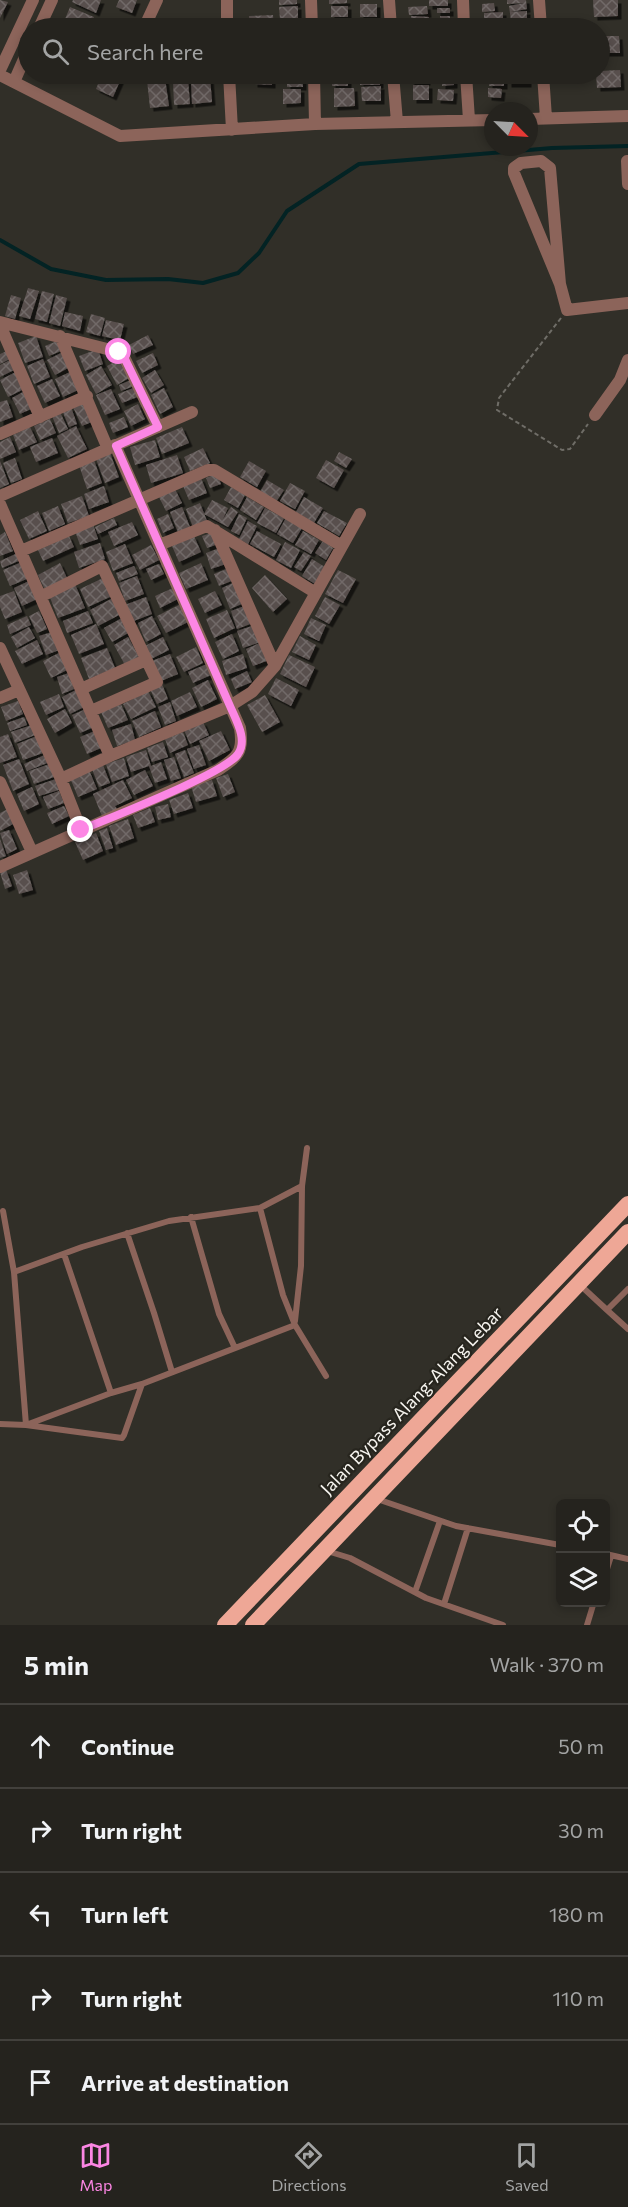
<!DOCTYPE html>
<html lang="en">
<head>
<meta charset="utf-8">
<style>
	body { margin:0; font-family:Commissioner,sans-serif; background:#312f2b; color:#f1f3f6 }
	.controls { position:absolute; right:18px; bottom:18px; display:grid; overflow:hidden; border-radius:9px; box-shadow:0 3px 9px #0003 }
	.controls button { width:54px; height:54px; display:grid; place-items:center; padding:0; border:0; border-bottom:2px solid #42403c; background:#25231e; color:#f1f3f6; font:30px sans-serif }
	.compass { position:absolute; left:484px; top:102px; width:54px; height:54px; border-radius:50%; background:#25231e; box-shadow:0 3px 9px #0003; rotate:114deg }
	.stop { position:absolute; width:18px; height:18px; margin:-14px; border:4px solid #fc86e4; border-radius:50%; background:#fff }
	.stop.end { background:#fc86e4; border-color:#fff; box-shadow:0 2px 6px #0008 }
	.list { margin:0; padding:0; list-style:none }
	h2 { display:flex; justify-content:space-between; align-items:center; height:78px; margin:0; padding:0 24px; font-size:26px }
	h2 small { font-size:20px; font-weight:400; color:#a3a4a4 }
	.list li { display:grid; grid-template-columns:39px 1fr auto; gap:18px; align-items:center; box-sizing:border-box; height:84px; padding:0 24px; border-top:2px solid #42403c }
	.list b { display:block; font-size:22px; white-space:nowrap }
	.list em { font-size:20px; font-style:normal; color:#a3a4a4 }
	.icon { flex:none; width:33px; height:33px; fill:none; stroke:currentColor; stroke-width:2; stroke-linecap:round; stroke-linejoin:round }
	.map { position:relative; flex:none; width:628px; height:1625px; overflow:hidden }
	.search { position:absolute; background:#25231e; box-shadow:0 3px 9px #0003; left:18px; right:18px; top:18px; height:66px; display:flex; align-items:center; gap:15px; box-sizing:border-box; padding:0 21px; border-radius:33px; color:#a3a4a4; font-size:22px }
	.sheet { height:498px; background:#25231e }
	nav { display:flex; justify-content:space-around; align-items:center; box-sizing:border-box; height:84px; border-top:2px solid #42403c; background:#25231e; font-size:16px; color:#a3a4a4 }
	nav a { display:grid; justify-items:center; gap:3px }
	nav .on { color:#fc86e4 }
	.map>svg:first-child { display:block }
</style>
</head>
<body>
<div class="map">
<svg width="628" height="1625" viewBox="0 0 628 1625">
	<defs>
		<pattern id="building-cross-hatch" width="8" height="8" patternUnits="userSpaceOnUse" patternTransform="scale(1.5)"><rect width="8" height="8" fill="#584f4d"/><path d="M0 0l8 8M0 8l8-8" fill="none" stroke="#716967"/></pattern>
		<filter id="shadow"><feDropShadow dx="3.5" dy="3.5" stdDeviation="0" flood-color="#0009"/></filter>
	</defs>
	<rect width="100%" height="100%" fill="#312f28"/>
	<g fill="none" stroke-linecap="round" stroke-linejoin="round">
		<path stroke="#032324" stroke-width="4" d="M0,240l51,29 55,11 62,-1 35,4 35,-10 21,-20 28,-42 72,-47 193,-16 76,-2"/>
	</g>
	<path fill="url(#building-cross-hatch)" filter="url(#shadow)" d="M0,0l8,2 -8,16z
		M73,0h28l-5,13 -24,-11z
		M119,0h18l-5,13 -16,-6z
		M279,0h18v4l-18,1z
		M329,0h18v3l-18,1z
		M429,0h19v6h-19z
		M507,0h19l1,9 -17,3 17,-1v9l-16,1 -2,-15 15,-3 -17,1z
		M593,0h25v16l-24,1z
		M494,3l1,8 -13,1v-8z
		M360,4h17v13h-17z
		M298,6v13l-18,1 -1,-13z
		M331,6h17v11h-17z
		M427,6l1,8 -19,1 -1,-8z
		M70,7l24,10 -5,11h-16l-10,-4z
		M437,8h13v5h-13z
		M503,12v8h-19v-7z
		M273,15l1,13h-24l-1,-12z
		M411,16l18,1v11l-18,-1z
		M440,16h10v8h-10z
		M102,19l22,9h-26z
		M331,19h17v9h-17z
		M500,21v7h-18v-6z
		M281,22h17v6h-17z
		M514,23h12v5h-12z
		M432,25h19l-1,3h-18z
		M600,36h19l1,17h-20z
		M620,70l1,17 -24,1 -1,-14h4v-3z
		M102,74h21l-10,23 -17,-8z
		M254,74h18v11l-18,-1z
		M332,74h16v12h-16z
		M410,74h17v8l-16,1z
		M508,74h20v10h-20z
		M360,75h20v10h-20z
		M287,76h16v11h-16z
		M210,77l2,25 -20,2 -1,-25z
		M165,78l4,28 -19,2 -3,-28z
		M454,78v7l-12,1v-7z
		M489,78h15v8h-15z
		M188,79l2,25 -16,1 -1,-25z
		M413,85h16v15h-16z
		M381,86v15h-19l-1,-14z
		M334,88h20l1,18 -21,1z
		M488,88l14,1 -1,9 -13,-1z
		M283,89h18v14l-18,1z
		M438,89l16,1 -1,11 -16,-1z
		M28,288l11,3 -9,28 -11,-3z
		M42,291l12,3 -7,28 -12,-3z
		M11,295l10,3 -6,21 -10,-3z
		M56,295l11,3 -7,28 -11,-3z
		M65,312l18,4 -3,15 -18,-5z
		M91,314l14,4 -5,18 -14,-4z
		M106,320l18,4 -4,16 -18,-4z
		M148,335l5,10 -20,9 -4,-9z
		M36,336l7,21 -18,6 -7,-20z
		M57,341l4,10 -12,5 -4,-10z
		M98,349l5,15 -18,7 -6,-15z
		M7,351l3,8 -10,5v-10z
		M63,352l7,15 -15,8 -8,-15z
		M153,353l5,12 -16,8 -6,-12z
		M12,359l4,10 -16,8v-12z
		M43,359l7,18 -16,7 -7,-18z
		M118,360l11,18 -12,7 -10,-19z
		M101,366l11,19 -16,9 -10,-19z
		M155,370l9,15 -13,8 -9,-15z
		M16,372l8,17 -16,8 -8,-17z
		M70,372l8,18 -15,7 -8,-18z
		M52,379l8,17 -15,7 -8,-17z
		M131,380l3,6 -13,5 -2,-6z
		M136,387l4,9 -18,7 -4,-9z
		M164,388l9,19 -13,7 -9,-19z
		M111,389l9,20 -15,6 -9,-20z
		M23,392l8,17 -11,5 -8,-16z
		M84,399l10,22 -12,5 -10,-21z
		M7,400l6,17 -13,5v-20z
		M138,404l7,15 -14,7 -7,-15z
		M71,407l6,17 -8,3 -7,-17z
		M60,412l8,17 -9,4 -7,-17z
		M124,417l4,10 -15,6 -4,-10z
		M50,419l6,14 -16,7 -6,-14z
		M76,426l11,23 -19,9 -11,-22z
		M30,427l7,15 -18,8 -6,-15z
		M182,427l7,16 -27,11 -6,-16z
		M10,437l6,15 -16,7v-17z
		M52,438l6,15 -22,9 -6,-15z
		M155,440l5,17 -25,8 -5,-18z
		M203,448l7,15 -20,8 -6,-14z
		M339,452l13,7 -6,9 -12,-7z
		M110,453l9,24 -14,6 -9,-24z
		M177,455l6,18 -32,10 -5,-18z
		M15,458l7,21 -11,4 -8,-20z
		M94,460l8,23 -15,6 -8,-24z
		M326,460l18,10 -10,18 -18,-10z
		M0,461l9,23 -9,4z
		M249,461l17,10 -9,16 -17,-10z
		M217,473l4,11 -11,4 -4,-10z
		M201,478l6,15 -18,7 -6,-14z
		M267,480l17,10 -8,12 -16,-10z
		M290,483l15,8 -10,18 -15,-8z
		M104,486l5,16 -20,7 -5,-15z
		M231,487l14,8 -7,13 -14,-8z
		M175,489l7,14 -16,8 -7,-14z
		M82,496l7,20 -21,7 -7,-19z
		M247,497l17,10 -8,13 -16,-10z
		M304,497l19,11 -9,15 -18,-11z
		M212,500l16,8 -5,11 8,-12 7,5 -10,15 -24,-13z
		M200,503l7,18 -14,6 -7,-18z
		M58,506l7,18 -16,7 -7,-18z
		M182,507l8,20 -12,5 -8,-20z
		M265,508l19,10 -8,15 -19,-10z
		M38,511l9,20 -18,8 -9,-19z
		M324,511l23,12 -8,13 -22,-13z
		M168,514l6,14 -11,5 -6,-14z
		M239,514l8,4 -8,17 -8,-4z
		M114,518l3,7 -19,9 -3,-7z
		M286,518l16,10 -9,15 -16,-9z
		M248,521l9,5 -9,18 -9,-5z
		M132,522l6,13 -24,11 -6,-14z
		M93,524l5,15 -18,6 -5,-14z
		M257,531l24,13 -7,13 -24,-13z
		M303,531l16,9 -8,14 -16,-9z
		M5,532l8,19 -13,5v-21z
		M214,532l4,12 -11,4 -5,-12z
		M69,536l5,11 -31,14 -5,-11z
		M194,536l7,16 -22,10 -7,-16z
		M323,541l10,7 -7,12 -11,-7z
		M285,542l15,8 -9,18 -15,-8z
		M100,543l5,16 -26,9 -5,-16z
		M125,544l8,19 -20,8 -7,-19z
		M151,545l8,15 -19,10 -8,-15z
		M220,548l6,16 -15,5 -5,-16z
		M304,552l7,4 -10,15 -7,-4z
		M18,553l3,7 -19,8 -2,-7z
		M312,559l13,8 -10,17 -13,-8z
		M22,562l7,16 -19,8 -7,-16z
		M60,563l8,17 -22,12 -8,-17z
		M201,563l7,17 -22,9 -7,-16z
		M159,564l5,10 -13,6 -5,-11z
		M134,566l4,8 -19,7 -3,-8z
		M229,568l5,12 -15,6 -5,-12z
		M338,570l18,9 -13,24 -18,-9z
		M265,575l22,24 -14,13 -21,-24z
		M137,576l7,18 -19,7 -6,-18z
		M103,578l9,18 -24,11 -8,-18z
		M29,581l8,18 -15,7 -8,-18z
		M235,582l9,21 -14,6 -8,-21z
		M75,584l10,24 -27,10 -9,-23z
		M173,588l5,11 -18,9 -5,-12z
		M14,591l8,21 -17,7 -5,-12v-11z
		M215,591l7,14 -17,8 -7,-14z
		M146,597l6,17 -21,8 -6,-17z
		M325,597l15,8 -11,19 -14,-8z
		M113,598l8,16 -23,12 -8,-16z
		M179,605l9,17 -22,11 -9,-17z
		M247,605l6,18 -16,6 -6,-18z
		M227,610l8,18 -21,10 -8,-19z
		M39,611l8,18 -10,4 -8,-17z
		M88,611l5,12 -26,10 -4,-12z
		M27,616l4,9 -21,9 -3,-9z
		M152,616l9,18 -15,8 -8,-19z
		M122,618l8,14 -18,10 -8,-14z
		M311,618l15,7 -7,16 -15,-7z
		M96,624l8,20 -25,10 -8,-19z
		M255,625l5,17 -17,6 -6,-17z
		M29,627l6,11 -18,10 -6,-11z
		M52,632l7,18 -13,5 -7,-19z
		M232,634l7,17 -16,8 -8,-17z
		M300,636l16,9 -7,15 -17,-8z
		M128,637l11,20 -14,8 -11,-20z
		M163,637l6,13 -18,9 -6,-13z
		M37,640l6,14 -21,10 -7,-13z
		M262,642l7,18 -16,6 -7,-17z
		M196,647l7,16 -19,9 -8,-15z
		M107,648l8,20 -26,11 -8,-21z
		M61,652l8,17 -18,9 -8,-17z
		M170,654l8,20 -17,7 -9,-20z
		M243,654l4,14 -21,7 -4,-14z
		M289,655l26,12 -9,20 -26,-13z
		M207,664l4,11 -18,8 -5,-11z
		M247,671l5,11 -17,7 -4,-10z
		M69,673l5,16 -12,5 -5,-17z
		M276,678l23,12 -8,16 -23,-12z
		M208,680l9,19 -16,8 -9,-19z
		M162,684l6,15 -11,5 -7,-15z
		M76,690l8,17 -14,7 -8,-17z
		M148,691l8,16 -25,12 -8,-15z
		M190,692l7,15 -20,9 -6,-15z
		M59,694l5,13 -18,8 -6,-13z
		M265,695l15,27 -18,10 -15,-27z
		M18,701l5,13 -17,7 -5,-14z
		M170,702l6,19 -11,4 -7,-18z
		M121,704l7,16 -20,8 -7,-16z
		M65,709l7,14 -17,10 -8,-14z
		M86,709l8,18 -14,6 -8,-18z
		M155,711l6,16 -22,10 -7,-16z
		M24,717l3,8 -17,6 -3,-8z
		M203,722l6,13 -19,9 -6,-14z
		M131,724l4,16 -18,6 -5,-16z
		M32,725l3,10 -20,8 -4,-11z
		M95,731l6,17 -14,6 -7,-17z
		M221,731l9,19 -21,11 -10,-20z
		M183,732l5,13 -18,8 -5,-14z
		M8,734l9,23 -17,6v-26z
		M37,736l6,17 -20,7 -6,-16z
		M163,742l5,15 -16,5 -5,-14z
		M199,745l7,20 -12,4 -7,-20z
		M146,750l5,16 10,-4 6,17 -12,4 -6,-17 -18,6 -5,-15z
		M185,750l9,23 -10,4 -9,-23z
		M47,754l3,8 -23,9 -3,-7z
		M174,757l7,21 -10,3 -7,-21z
		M124,758l5,18 -17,6 -6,-18z
		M19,759l10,25 -16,7 -10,-26z
		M53,763l4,13 -23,8 -5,-13z
		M103,765l7,18 -11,4 -7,-18z
		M89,770l8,19 -19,8 -8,-19z
		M145,770l8,16 -19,9 -8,-15z
		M228,774l7,18 -12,5 -7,-19z
		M59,778l3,11 -23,7 -4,-10z
		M123,780l9,18 -17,8 2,3 -15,7 -9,-22z
		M212,780l5,16 -21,6 -5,-16z
		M32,787l7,17 -15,7 -7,-17z
		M59,791l5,12 -16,6 -5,-12z
		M188,793l5,15 -19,6 -5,-14z
		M168,804l3,13 -13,3 -3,-13z
		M64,806l5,10 -17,8 -5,-11z
		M150,808l5,14 -17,6 -5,-13z
		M8,809l7,14 -15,8v-18z
		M128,819l6,19 -18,7 -7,-19z
		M107,828l6,20 -7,2 -7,-19z
		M9,830l8,19 -10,5 -7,-21z
		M96,833l7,18 -20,9 -8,-18z
		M0,839l6,17 -6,2z
		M6,870l6,16 -7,3 -5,-17z
		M27,870l6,20 -14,4 -6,-19z"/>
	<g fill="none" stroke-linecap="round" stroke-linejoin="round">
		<path stroke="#6f6d67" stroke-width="2" stroke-dasharray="4.5 3" stroke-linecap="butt" d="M561,318l-62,80 -2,12 65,40 8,-1 18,-25"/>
		<path stroke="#8c645a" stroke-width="6" d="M260,1208l23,87 12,30 31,51
			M3,1211l11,61 12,153 96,13 2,-3 18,-51
			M191,1217l28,97 16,34
			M127,1233l27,80 18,59
			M64,1254l47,139
			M14,1272l68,-25 87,-26 91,-13 42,-22
			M579,1284l28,26
			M628,1289l-21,21 21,19
			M295,1321l6,-55 1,-80 5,-38
			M0,1424l26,1 85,-32 31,-9 153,-59
			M377,1499l79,27 104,19
			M327,1551l23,7 76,40 77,27
			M606,1554l22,5
			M606,1572l5,-16
			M415,1592l25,-71
			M444,1604l24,-76
			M587,1625l7,-23"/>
		<path stroke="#8c645a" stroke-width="12" d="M311,0l1,28
			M389,0l2,28
			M463,0l1,28
			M539,0l2,28
			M39,28l13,-28
			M144,28l13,-28
			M227,28v-28
			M0,70l33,-70
			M229,74l3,56
			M314,74l1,50
			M393,74l4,48
			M466,74l3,46
			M543,74l3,44
			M0,75l120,61 195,-12 178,-4
			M14,82l14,-32
			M529,119l99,-3
			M627,161l1,23
			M560,284l-10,-116 -9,-7 -20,2 -7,5v5l46,111 7,26 61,-7
			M0,322l119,30 4,3 35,72
			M0,325l40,92
			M60,336l48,113
			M595,415l25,-35 8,-20
			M0,434l87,-38
			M0,496l192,-84
			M0,504l110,252
			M215,530l60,136
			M159,545l48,-19 109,67
			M21,551l187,-81h6l128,76
			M42,596l60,-30 55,116 -66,29
			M0,648l61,131 20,51
			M81,689l65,-29
			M0,698l19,-8
			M61,779l49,-23 120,-50 22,-14 23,-26 85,-152
			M0,782l32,70
			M0,867l218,-97c19,-13 26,-17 22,-42l-125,-283"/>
		<path stroke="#eea796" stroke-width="16" d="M225,1625l403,-421
			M253,1625l375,-393"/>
	</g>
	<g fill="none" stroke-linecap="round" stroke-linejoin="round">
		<path stroke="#fc86e4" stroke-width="8" d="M81,830c28,-12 145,-57 157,-76 10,-14 -2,-34 -8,-48l-114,-260 42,-19 -35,-72 -4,-3"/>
	</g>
	<g text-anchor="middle" stroke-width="4.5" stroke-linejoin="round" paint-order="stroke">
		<g font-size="18" fill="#f6f4ef" stroke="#27251e">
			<text transform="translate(412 1401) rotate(-46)" y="6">Jalan Bypass Alang-Alang Lebar</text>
		</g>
	</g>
</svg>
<div class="controls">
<button><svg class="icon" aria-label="locate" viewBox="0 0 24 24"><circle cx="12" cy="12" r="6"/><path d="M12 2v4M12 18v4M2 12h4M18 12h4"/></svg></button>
<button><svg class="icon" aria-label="layers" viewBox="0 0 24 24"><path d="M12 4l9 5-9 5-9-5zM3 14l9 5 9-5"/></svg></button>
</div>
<svg class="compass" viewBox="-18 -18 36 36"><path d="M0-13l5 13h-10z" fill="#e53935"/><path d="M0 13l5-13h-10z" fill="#a3a4a4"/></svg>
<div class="stop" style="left:119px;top:352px"></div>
<div class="stop end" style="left:81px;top:830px"></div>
<div class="search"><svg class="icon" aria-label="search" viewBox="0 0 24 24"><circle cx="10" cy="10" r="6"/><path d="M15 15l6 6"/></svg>Search here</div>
</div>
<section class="sheet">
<h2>5 min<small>Walk · 370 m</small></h2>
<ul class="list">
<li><svg class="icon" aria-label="ahead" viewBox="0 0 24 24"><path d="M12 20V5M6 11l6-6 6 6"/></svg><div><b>Continue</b></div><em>50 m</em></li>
<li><svg class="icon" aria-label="right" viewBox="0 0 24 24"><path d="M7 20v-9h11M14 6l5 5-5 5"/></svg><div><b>Turn right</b></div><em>30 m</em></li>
<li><svg class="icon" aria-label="left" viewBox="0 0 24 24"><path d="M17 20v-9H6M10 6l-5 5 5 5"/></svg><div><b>Turn left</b></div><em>180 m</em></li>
<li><svg class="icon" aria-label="right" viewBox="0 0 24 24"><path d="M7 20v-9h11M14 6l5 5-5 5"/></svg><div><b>Turn right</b></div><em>110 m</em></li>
<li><svg class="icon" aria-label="arrive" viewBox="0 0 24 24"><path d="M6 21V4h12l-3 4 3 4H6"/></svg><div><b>Arrive at destination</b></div></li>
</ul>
</section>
<nav>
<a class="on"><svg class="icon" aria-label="map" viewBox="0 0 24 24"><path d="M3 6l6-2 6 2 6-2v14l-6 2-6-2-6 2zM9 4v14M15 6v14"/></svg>Map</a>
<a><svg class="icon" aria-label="directions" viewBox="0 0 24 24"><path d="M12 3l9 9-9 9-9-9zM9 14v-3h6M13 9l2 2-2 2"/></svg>Directions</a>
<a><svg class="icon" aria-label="saved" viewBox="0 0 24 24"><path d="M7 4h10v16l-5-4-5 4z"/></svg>Saved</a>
</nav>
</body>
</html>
